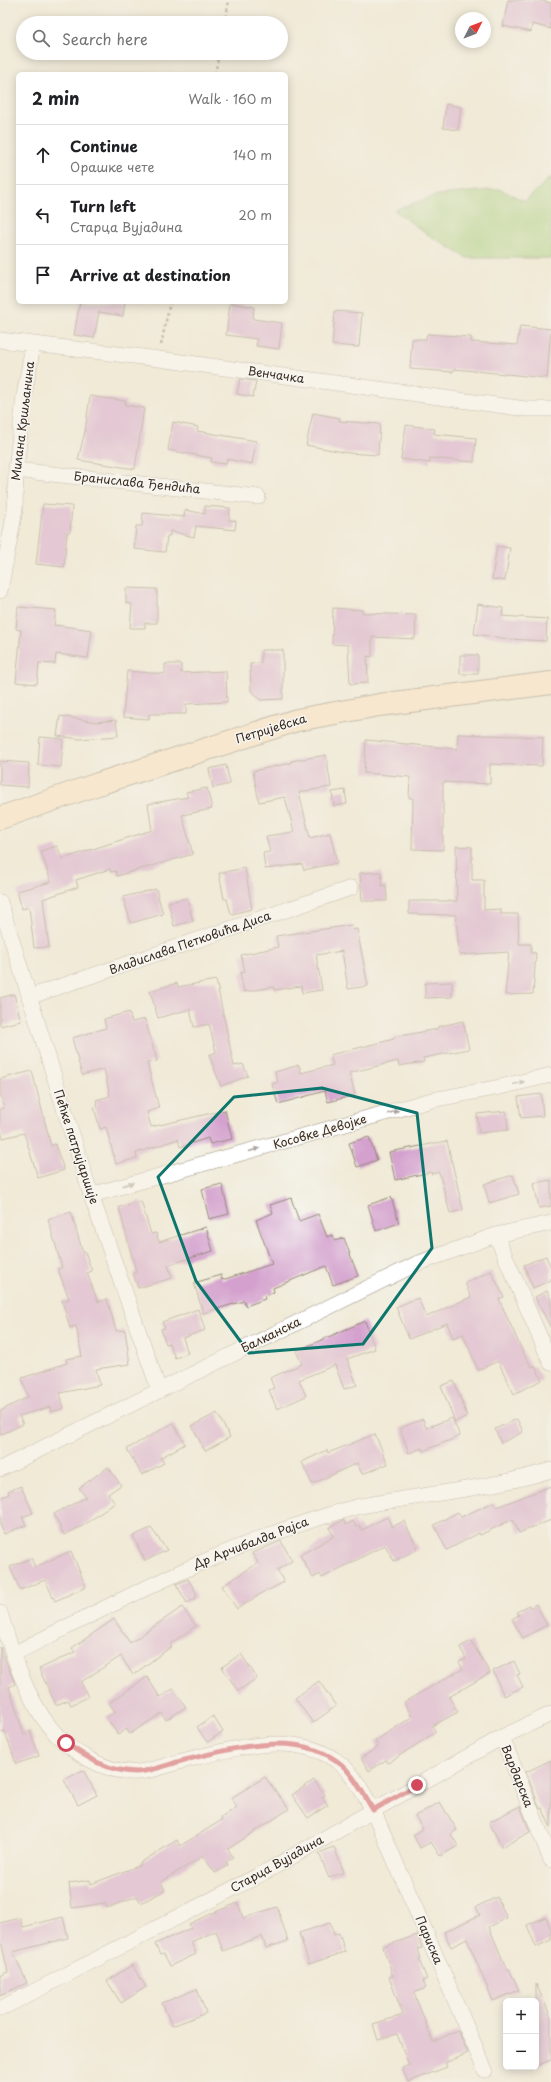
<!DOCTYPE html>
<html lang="en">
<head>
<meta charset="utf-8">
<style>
	body { margin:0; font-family:"Playpen Sans",sans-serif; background:#f6f6f6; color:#202124 }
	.controls { position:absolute; right:12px; bottom:12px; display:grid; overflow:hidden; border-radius:6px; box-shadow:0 2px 10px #0003 }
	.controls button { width:36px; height:36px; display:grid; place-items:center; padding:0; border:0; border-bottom:1px solid #e0e0e0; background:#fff; color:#202124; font:20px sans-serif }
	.compass { position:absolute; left:455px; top:12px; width:36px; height:36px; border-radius:50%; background:#fff; box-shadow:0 2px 10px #0003; rotate:48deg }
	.stop { position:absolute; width:12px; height:12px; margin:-9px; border:3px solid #d1495b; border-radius:50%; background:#fff }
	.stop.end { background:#d1495b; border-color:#fff; box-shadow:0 1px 4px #0008 }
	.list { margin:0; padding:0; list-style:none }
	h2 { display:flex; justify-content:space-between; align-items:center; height:52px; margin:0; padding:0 16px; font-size:17px }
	h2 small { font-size:13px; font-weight:400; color:#757577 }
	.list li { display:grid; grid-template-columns:26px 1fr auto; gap:12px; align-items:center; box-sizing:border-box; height:60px; padding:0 16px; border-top:1px solid #e0e0e0 }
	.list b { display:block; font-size:15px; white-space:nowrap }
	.list p { margin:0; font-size:13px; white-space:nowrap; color:#757577 }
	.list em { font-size:13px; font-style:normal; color:#757577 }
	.icon { flex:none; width:22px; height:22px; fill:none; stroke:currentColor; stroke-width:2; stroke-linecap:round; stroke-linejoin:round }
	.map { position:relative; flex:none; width:551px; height:2082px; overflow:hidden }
	.search { position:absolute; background:#fff; box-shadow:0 2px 10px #0003; left:16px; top:16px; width:272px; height:44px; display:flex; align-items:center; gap:10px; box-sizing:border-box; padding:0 14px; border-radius:22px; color:#757577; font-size:15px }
	.panel { position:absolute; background:#fff; box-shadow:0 2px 10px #0003; left:16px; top:72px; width:272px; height:232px; border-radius:6px }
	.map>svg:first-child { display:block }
</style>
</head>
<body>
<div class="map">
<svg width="551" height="2082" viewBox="0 0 551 2082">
	<rect width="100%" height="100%" fill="#f6f6f2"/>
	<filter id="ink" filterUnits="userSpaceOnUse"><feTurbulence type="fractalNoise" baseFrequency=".025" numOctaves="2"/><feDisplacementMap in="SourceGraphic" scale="8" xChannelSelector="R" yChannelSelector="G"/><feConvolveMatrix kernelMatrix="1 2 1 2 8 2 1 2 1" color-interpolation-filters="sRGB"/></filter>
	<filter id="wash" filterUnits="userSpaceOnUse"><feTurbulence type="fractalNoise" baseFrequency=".012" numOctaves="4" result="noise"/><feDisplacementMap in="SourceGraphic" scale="16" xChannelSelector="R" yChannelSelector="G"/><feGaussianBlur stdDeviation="0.9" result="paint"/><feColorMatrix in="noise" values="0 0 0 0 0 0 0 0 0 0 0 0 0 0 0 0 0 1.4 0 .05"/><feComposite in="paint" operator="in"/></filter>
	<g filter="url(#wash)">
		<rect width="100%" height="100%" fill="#f0ead7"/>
		<path fill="#a4cf7c" stroke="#707c4d" d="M551,177v81h-84l-40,-24 -33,-24 44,-15 61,-6 26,12z"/>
		<g id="blocks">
			<path fill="#d4a0ce" d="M508,0h30l13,3v26l-19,-5 -1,8 -28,-6z
				M446,104l15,3 -3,23 -15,-2z
				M80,302h45l-2,14 -24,-4 -5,26 -20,-3z
				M230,303l24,4 -1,12 29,4 -3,26 -23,-3 1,-7 -31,-4z
				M335,311l27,2 -3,34 -27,-2z
				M520,326l31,3 -4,49 -93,-9 -1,3 -43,-3 2,-30h14l1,-5 44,3v5l46,3z
				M240,379l16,2 -3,16 -16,-3z
				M90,396l36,5 -1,4 19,3 -9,61 -57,-9 7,-29z
				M313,413l27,5 -1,3 41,3 -2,31 -30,-2 -42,-8z
				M173,422l25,5 -1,4 59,10 -4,23 -25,-5 -1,5 -15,-2 1,-4 -44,-8z
				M406,425l29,4 -1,5 42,4 -2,24 -44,-4v5l-29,-4z
				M43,504l29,2 -2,26h-3l-3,35 -28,-3z
				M205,506l25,2 -1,12 7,1 -1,9 -39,-4 -2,11 -24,-6v5h-3l-2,16 -31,-3 2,-23h6l1,-13 41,4 1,-7 20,4z
				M497,546l13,2 -5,33 -13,-2z
				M126,588l31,1v34h-12v5h-15l2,-24 -6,-1z
				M478,604l25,4 -1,8 45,3 -1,22 -37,-2 -35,-5z
				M18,607l38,3 -2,15 38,5 -4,28 -32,-4 -1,10 -16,-1 -2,21 -21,-2 5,-52 -5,-1z
				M333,608l29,2v3l54,2 -1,24 -43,-2v20l-5,-1 1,27 -18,1 -2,-39 -16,-1z
				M261,650h22v49l-22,1 -10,-9 -1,-27 11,-1z
				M460,655h18v19h-18z
				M165,664h16v9l45,-2 1,31 -41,2v10h-37v5l-26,-2 4,-46 38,3z
				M60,716l36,6 20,-2 2,16 -38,3 -23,-3z
				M458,734l85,3 -1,29 -52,-2v20l-47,-2v68l-31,-1 1,-51h-4l1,-21 -46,-4 2,-33 91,9z
				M40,737l23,2 -2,28 -23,-2z
				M326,755l5,32 -32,5 11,46 20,-5 7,30 -33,7 -2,-6 -37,5 -2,-16 7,-1 -4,-16 28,-4 -9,-35 -26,5 -6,-31 38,-8v-2z
				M0,761l29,2 -1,24 -28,-2z
				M226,765l4,19 -17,4 -4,-19z
				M207,788l5,21 -30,6 11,39 -76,22 -1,-5 -5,1 -1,-3 -34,11 2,7 -35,12 6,48 -15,1 -5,-41 -7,2 -5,-18 34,-9 -10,-31 16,-5 5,13 90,-29 -4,-26 40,-7 -2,-5z
				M345,790l2,14 -13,2 -2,-14z
				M456,846l16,1v33h12v30l17,-1v5h17l1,30h12v9h5l-3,41 -28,1 4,-43 -50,3 -3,-40 -47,-1v-13h48z
				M245,868l7,41 -21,5 -4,-15h-3l-5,-26z
				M381,872l1,14 4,-1 1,16h-25l-2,-28z
				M156,889l7,25 -32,9 -8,-26z
				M187,898l6,23 -19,5 -6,-24z
				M352,925l1,5 4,-1 11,57 -20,3 -6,-38 -26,4 6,35 -20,3 -1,-7 -27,4v-3l-30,5 -4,-19 5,-1 -4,-17 37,-8 -2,-11z
				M216,980l18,86 9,-2 5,12 -27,10 -12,-31 7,-3 -7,-28 -15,3 -4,-18 -32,9 -8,-27 27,-8 1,4z
				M452,982v15l-27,1v-15z
				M14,994l7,27 -21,5v-28z
				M129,1012l3,10 13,-3 12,42 -10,2 12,45 -12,4 4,15 74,-17 7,29 -22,5 -2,-6 -28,9 -2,-8 -42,14 1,5 -21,6 -10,-37 -6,2 -6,-22 4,-1 -2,-6 14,-4 -6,-27 -22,6 -10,-37 34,-10 -2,-9z
				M463,1021l6,28 -46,9 1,4 -25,4 -1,-5 -49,12 6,22 -27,7 -3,-11 -47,13 -6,-20 6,-2 -3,-10 24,-7 2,8 32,-8 -3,-10 64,-16v-2l44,-8 -1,-2z
				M32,1071l19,75 4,-2 9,26 -26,8 -14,-45 -21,5 -3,-11v-18l4,-1 -4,-16v-13z
				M541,1094l2,22 -22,2 -3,-21z
				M506,1111l2,19 -29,3 -2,-19z
				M369,1137l8,23 -20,7 -8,-24z
				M447,1141l16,69 -13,3 -11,-41 -8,2v-2l-36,8 -6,-28z
				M513,1175l6,19 -30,9 -5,-19z
				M551,1180v26l-12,2 -5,-25z
				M222,1184l7,30 -20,5 -7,-30z
				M391,1197l8,26 -23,8 -8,-26z
				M291,1198l8,23 19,-7 9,23 5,-2 3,6 9,-3 14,38 -25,9 -7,-19 -53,22 1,4 -10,4 1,3 -19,7 -2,-5 -41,12 -9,-30 27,-8 1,5 50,-16 -16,-44 17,-7 -3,-8z
				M141,1201l10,33 5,-1 3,9 47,-15 7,24 -45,14 4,13 -34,10 -5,-15 3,-1 -17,-65z
				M71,1212l12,41 2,-1 7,19 -5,2 11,29 9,-3 9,32 9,-1 5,34 -34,5 4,16 -40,8 4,15 -13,4 -1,-5 -31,9 4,8 -23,11v-24l28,-14 -6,-19 45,-15 -1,-4 16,-3 -6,-30 -6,2 -8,-27 7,-2 -11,-30 4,-2 -14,-48z
				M546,1256l5,12v12l-18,8 -9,-23z
				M491,1271l13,26 -5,2 26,58 7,10 3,-1 7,14 -28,14 -16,-33 -20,9 -15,-36 -10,4 -6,-15 -38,16 -13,-32 22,-9 8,19 45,-20 -6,-14z
				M547,1291l4,8v29l-16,-31z
				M198,1309l7,21 -22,8 5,15 -13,5 -6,-15 -3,1 -5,-15 4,-1 -3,-6z
				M365,1321l10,28 -28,10 10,26 -13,4 -9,-24 -36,15 7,16 -29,13 -8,-19 5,-2 -4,-10 32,-14 -6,-13z
				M454,1381l13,35 -12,6 -14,-36z
				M217,1413l13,24 -25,14 -13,-25z
				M452,1418l8,18 -37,15 -1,-3 -13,5 -9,-25 23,-9 3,9z
				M517,1419l6,13 -22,11 -6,-14z
				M173,1423l12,21 -25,14 4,5 -22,12 -15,-26z
				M375,1434l13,30 -26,10 -5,-11 -45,21 -10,-22 25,-12 1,3z
				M108,1467l13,18 -13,9 7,9 -31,22 -20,10 -10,-21 32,-17 -7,-9z
				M21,1486l12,27 -11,4 4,8 -22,9 -4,-10v-26l9,-4 -1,-3z
				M551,1486v34l-32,13 -6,-14 -33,16 -1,-2 -32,17 -13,-25 24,-13 3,5 33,-15 3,5z
				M387,1517l5,10 12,-6 14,28 -24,12 -9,-16 -63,33 -2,-4 -7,4 -13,-23 34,-19 -5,-8 14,-8 3,5 7,-4 3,6 3,-2 3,5z
				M151,1528l16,22 -22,11 -12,-25z
				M281,1541l11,20 -15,9 7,12 -15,8 -1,-1 -31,20 -15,-23 36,-23 -6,-10z
				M71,1551l15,36 -31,14 -10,-21 -25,10 -10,-23 21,-9 4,9z
				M188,1579l8,14v5l-9,5 -11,-19z
				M536,1604l11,21 -24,13 -11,-19 7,-4 -2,-3 12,-7 1,3z
				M182,1607l14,19 -26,18 2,2 -39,29 -12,-19 -40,26 7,15 -17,8 -3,-5 -12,5 -17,-36 36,-17 -3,-4 42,-29 16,24z
				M471,1641l19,32 -41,24 9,15 -26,14 4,6 -48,31 -2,-3 -17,11 -8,-13 17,-11 -3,-6 37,-24 -8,-15 59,-33 -4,-7 7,-3 -6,-12z
				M0,1647l15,37 -6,3 15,47 6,-3 9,25 -23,8 -11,-33 -5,1z
				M241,1654l16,24 -19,13 -16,-24z
				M514,1661l6,13 -3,1 6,12 -19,9 -11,-25z
				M147,1677l13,20 13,-8 13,18 -20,13 -4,-7 -32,21 -4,-5 -8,6 -12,-18 9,-5 -6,-9z
				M319,1681l17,25 -23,17 -18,-25z
				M213,1716l10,16 -16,10 -10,-15z
				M551,1760v68l-9,-20 -2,1 -14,-37z
				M83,1770l14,25 -19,10 -14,-25z
				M265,1777l24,32 -61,40 5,8 -7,5 2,3 -13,8 -12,-17 -42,26 4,8 -24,13 -4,-7 -30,12 -2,-5 -33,5 -3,-25 21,-3 1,4 50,-19 -1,-2 37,-23 3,6 42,-26 -1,-2 16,-11 -6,-9z
				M314,1780l11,15 -3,2 6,8 -20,13 -16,-23z
				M440,1802l17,28 -6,4 7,12 -18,10 -9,-14 -11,6 -7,-13 10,-6 -8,-13z
				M520,1806l10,26 -28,15 -13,-25z
				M334,1847l10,25 -15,6 -10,-25z
				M497,1897l10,21 -18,9 18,43 2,-1 10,21 -26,11 -26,-62 -16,8 -7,-15 36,-17 -4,-8z
				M238,1903l5,15 34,-11 11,34 -22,7 -4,-12 -39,15 -7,-20 -25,11 5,12 -26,12 -6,-12 -4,1 -5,-11 36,-16 -2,-4 21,-10z
				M63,1917l5,21 -55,14 14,31 -27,12v-19l8,-4 -8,-35v-14l20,-5 3,9z
				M546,1917l5,12v11l-15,7 -9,-22z
				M330,1923l4,12 5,-2 6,19 -36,12 -10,-31z
				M417,1935l5,13 -4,1 3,10 -2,1 8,19 -4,2 3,7 -12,5 19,49 25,-12 10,23 -23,10 2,4 -39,15 -6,-14 7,-3 -12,-31 -19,6 -5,-16 30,-9 -14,-38 4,-1 -10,-29z
				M132,1965l14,22 -25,16 -14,-22z
				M536,1984l15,33v43l-15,6z
				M197,1989l9,24 -34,13 -10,-23z"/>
		</g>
	</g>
	<g filter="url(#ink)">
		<use href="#blocks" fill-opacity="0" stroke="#968a7a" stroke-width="1"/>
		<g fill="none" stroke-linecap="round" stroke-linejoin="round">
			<defs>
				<path id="street" d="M0,340l159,19 367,50h25
					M16,470l242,27
					M0,591l15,-81 1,-40 8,-74 9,-51
					M0,902l91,293 68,195
					M29,997l322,-109
					M91,1195l341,-95 68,-13 51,-12
					M496,1235l55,128
					M0,1469l416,-205 80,-29 55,-12
					M0,1613c12,39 24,80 49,113 19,25 57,48 89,46 15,-1 29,-7 44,-11 49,-12 116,-33 160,4 14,12 22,30 31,45l112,260
					M13,1654c110,-55 217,-112 336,-145 17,-5 36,-7 54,-10 49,-8 100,-14 148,-29
					M502,1737l49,123
					M0,2009l267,-138 235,-134 49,-23"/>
				<path id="secondary" d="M0,818l98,-34 199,-64 82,-15 172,-22"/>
			</defs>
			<use href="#street" stroke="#968a7a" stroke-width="16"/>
			<use href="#secondary" stroke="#968a7a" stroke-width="24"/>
			<path stroke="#968a7a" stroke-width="2.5" stroke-dasharray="3 3" stroke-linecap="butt" d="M225,23l4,-23
				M215,74l4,-21
				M161,345l9,-43"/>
			<use href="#street" stroke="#fff" stroke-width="15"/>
			<use href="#secondary" stroke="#fee5c5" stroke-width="22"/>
		</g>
		<defs><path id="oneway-solid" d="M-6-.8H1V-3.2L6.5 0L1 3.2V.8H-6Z"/></defs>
		<g fill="#a79f9a">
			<use href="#oneway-solid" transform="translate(519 1083) rotate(-14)"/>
			<use href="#oneway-solid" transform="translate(393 1112) rotate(-16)"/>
			<use href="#oneway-solid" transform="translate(254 1150) rotate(-16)"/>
			<use href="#oneway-solid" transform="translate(128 1184) rotate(-17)"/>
		</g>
	</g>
	<g fill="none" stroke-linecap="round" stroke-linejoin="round" filter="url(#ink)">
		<path stroke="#d1495b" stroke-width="5" d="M66,1743c21,15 43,29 71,29 15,-1 30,-7 44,-11 50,-12 117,-33 161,4 13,12 22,30 31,45l44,-25"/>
	</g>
	<path d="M0 0H551V2082H0ZM322,1088l95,25 15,135 -69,96 -114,9 -53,-72 -38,-104 76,-80z" fill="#f0ead7" fill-opacity=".55" fill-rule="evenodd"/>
	<path fill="none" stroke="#0f766e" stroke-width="3" stroke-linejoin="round" d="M322,1088l95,25 15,135 -69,96 -114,9 -53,-72 -38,-104 76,-80z"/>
	<g text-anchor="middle" stroke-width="3" stroke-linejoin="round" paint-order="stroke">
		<g font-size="12" fill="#3b2a1e" stroke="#f6f6f2">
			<text transform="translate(276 375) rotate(8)" y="4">Венчачка</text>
			<text transform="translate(23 421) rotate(-83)" y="4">Милана Кршљанина</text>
			<text transform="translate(137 483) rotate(6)" y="4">Бранислава Ђендића</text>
			<text transform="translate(271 729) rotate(-17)" y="4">Петријевска</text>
			<text transform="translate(190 943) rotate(-19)" y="4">Владислава Петковића Диса</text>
			<text transform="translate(320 1132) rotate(-16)" y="4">Косовке Девојке</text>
			<text transform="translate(76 1147) rotate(72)" y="4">Пећке патријаршије</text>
			<text transform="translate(271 1335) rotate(-26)" y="4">Балканска</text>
			<text transform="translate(251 1543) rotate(-21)" y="4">Др Арчибалда Рајса</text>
			<text transform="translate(517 1776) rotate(68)" y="4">Вардарска</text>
			<text transform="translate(277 1864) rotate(-29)" y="4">Старца Вујадина</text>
			<text transform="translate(429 1940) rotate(67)" y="4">Париска</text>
		</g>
	</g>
</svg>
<div class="controls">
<button>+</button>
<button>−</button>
</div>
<svg class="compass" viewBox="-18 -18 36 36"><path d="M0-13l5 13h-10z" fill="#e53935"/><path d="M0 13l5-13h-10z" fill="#757577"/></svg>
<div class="stop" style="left:66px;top:1743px"></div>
<div class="stop end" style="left:417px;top:1785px"></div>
<div class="search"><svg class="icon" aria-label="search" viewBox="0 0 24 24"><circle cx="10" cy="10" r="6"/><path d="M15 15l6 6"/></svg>Search here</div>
<section class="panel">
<h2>2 min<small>Walk · 160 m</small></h2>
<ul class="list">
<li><svg class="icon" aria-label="ahead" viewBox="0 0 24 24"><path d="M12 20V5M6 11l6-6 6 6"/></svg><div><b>Continue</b><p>Орашке чете</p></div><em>140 m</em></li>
<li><svg class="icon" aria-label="left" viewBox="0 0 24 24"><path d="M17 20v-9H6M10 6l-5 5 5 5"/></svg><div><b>Turn left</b><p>Старца Вујадина</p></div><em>20 m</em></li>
<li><svg class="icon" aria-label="arrive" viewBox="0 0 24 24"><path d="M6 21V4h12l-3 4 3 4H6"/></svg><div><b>Arrive at destination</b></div></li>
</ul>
</section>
</div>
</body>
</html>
